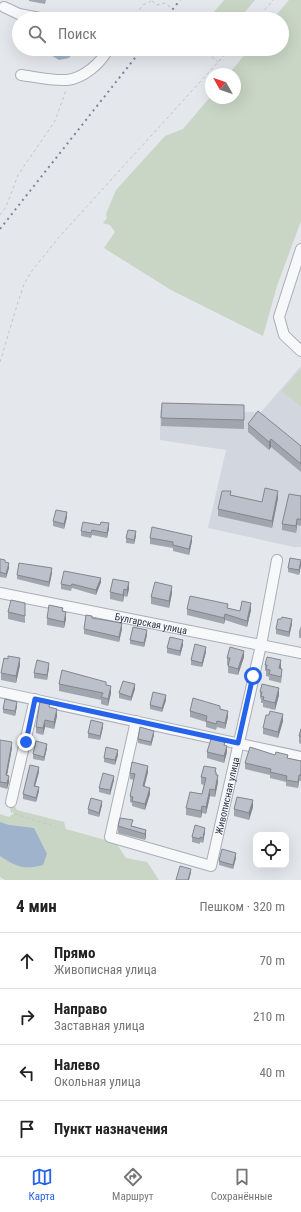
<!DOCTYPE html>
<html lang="ru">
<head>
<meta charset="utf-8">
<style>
	body { margin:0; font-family:"Roboto Condensed",sans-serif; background:#f2f2f2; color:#222 }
	.controls { position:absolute; right:12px; bottom:12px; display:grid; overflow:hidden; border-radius:8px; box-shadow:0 4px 16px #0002 }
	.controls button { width:36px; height:36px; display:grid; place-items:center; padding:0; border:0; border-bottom:1px solid #e0e0e0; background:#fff; color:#222; font:20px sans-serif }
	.compass { position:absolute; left:205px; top:68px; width:36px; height:36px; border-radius:50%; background:#fff; box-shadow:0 4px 16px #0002; rotate:310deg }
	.stop { position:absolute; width:12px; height:12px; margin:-9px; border:3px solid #2563eb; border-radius:50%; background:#fff }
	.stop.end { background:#2563eb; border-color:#fff; box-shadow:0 1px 4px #0008 }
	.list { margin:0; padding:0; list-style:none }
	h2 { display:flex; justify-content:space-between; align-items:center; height:52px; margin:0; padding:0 16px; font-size:17px }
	h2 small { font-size:13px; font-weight:400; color:#767676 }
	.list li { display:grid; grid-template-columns:26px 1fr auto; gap:12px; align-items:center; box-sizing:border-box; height:56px; padding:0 16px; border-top:1px solid #e0e0e0 }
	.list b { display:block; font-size:15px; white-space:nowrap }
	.list p { margin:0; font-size:13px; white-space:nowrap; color:#767676 }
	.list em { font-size:13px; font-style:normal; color:#767676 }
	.icon { flex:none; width:22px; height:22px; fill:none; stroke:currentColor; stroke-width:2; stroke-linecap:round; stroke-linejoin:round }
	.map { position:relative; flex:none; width:301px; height:880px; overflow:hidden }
	.search { position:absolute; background:#fff; box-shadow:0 4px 16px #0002; left:12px; right:12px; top:12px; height:44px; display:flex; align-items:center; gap:10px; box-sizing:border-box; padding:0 14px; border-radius:22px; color:#767676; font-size:15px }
	.sheet { height:276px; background:#fff }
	nav { display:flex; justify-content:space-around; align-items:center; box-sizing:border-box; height:56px; border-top:1px solid #e0e0e0; background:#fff; font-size:11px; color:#767676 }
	nav a { display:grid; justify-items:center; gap:2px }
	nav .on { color:#2563eb }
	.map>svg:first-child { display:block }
</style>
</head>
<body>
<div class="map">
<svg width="301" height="880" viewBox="0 0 301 880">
	<rect width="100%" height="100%" fill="#e4e7ec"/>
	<path fill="#d2d6de" d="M301,366v181h-7l-86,-19 18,-78 -66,-10v-30l101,2z"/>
	<path fill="#c9d6c5" d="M224,0h31l-16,19h-31z
		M289,0h12v221l-24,65 -14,50 -92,-46 -67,-42 11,-16 -5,-7 -7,-2 4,-5 -1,-4 10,-24 49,-54 18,-7 28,-33v2h24v-24h-6l20,-25h33v-30h-9z
		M300,370l1,1v36l-19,-16z
		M11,799l6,11 47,12 2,7 50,14 10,15 21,4 12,18h-154l-5,-3v-63l9,3 5,-4 -4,-4 -2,-9z"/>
	<path fill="#9fb4cc" d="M50,49h25l-6,9 -10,2 -10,-6z
		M0,822l9,3 25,3 13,26 -4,11c-19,5 -26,2 -43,-9z"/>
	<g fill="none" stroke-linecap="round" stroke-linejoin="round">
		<defs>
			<g id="minor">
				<path d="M4,7l15,7 26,5"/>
				<path d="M21,75c14,2 32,6 46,5 17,-2 34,-17 41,-31"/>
				<path d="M301,249l-22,68 5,18 17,16"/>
				<path id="s1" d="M0,593l301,60"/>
				<path d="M0,692l301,65"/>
				<path id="s2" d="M136,721l-26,116 101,29 50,-221 16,-85"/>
				<path d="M11,802l24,-103"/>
			</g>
		</defs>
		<use href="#minor" stroke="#a9aeb7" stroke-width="12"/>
		<path stroke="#c2c5cb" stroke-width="1" stroke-dasharray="3 3" stroke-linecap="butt" d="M152,1l5,4 8,-2 5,4
			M177,12l9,7
			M132,19l11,-14 10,-5
			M257,19l16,-19
			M203,49l15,13
			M0,215l6,-8 12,-32 37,-54 11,-31
			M0,362l18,-60 6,-18 7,-12 29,-36 170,-187
			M11,810l1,3 44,14"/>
		<use href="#minor" stroke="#f7f8fa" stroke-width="10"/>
		<path stroke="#7d8696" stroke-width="2" stroke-dasharray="2 4" stroke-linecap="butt" d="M165,19l15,-19
			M0,229l142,-180"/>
	</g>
	<path fill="#a1a5ae" d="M29,0h17l-1,4 -16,-3z
		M162,403l82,11v15l-83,-3z
		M248,424l53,22v26l-30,-25 -2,3 -21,-18z
		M231,495l31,7 16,-4 -6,30 -54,-12v-7z
		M301,496v30l-4,-1 -1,8 -14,-3v-6z
		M67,517l-3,12 -11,-3v-5z
		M109,528l-2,10 -15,-3 -1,3 -10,-2v-5z
		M136,536l-2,8 -8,-1v-5z
		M150,538l42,3 -3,14 -16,-4v-3l-23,-4z
		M0,559l5,3 4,6 -3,10 -6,-1z
		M301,560l-2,15 -11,-3v-4z
		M52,573l-3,14 -32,-8v-4z
		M113,579l16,10 -2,8 -3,-1 -1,6 -13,-3v-7z
		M101,582l-5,13 -24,-7 -1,3 -10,-2v-5z
		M172,593l-3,15 -18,-4v-7z
		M25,603v20l-17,-4v-7z
		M228,608l12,3 11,-1 -4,17 -22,-7 -1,4 -37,-9v-6z
		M63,611l3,8 -2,9 -17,-3v-7z
		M92,618l30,11 -3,13 -35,-8v-5z
		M292,624l-3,13 -13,-3v-5z
		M301,626v12h-2v-7z
		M147,635l-3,12 -14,-3v-4z
		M183,645l-3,11 -13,-3v-5z
		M206,652l-4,15 -11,-2v-5z
		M244,657l-6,18 -10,-2v-8h-1v-7z
		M8,659l12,6 -4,18 -15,-3v-7z
		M265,665l16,2v1l1,8 -1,7 -12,-3v-3l-3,-1v-5h-1z
		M49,667l-2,13 -13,-2v-5z
		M59,684l47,1 5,8 -3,13 -7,-2v-4l-42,-9z
		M135,689l-4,12 -12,-3v-5z
		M260,692l19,3 -4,15 -12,-3v-4h-2v-4l-1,-1z
		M166,700l-4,12 -12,-3v-4z
		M17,706l-2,10 -12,-3v-4z
		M50,707l7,9 -3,13 -9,-2 -2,8 -7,-2v-6z
		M220,709l8,8 -3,12 -8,-2 -1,3 -10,-3v-5l-16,-5v-6z
		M283,721l-5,17 -15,-4v-6z
		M103,727l-3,13 -12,-2v-5z
		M301,729v15l-2,-1v-7z
		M154,735l-3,11 -13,-3v-4z
		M0,740l12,8 -5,27 2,7 -2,7 -7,-2z
		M225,745l2,7 -3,11 -17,-5v-6z
		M47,748l-3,13 -11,-2v-5z
		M118,755l-3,10 -11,-3v-4z
		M275,755l26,6v20h-2l-1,7 -12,-2v-4l-16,-4v-3l-25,-6v-6z
		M39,772l-4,14 4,5 -3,11 -13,-3v-5z
		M148,772l-4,14 6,8 -5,16 -13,-4v-3l-2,-1v-6l4,-16 -4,-1v-6z
		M216,772l2,10 -3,15 -5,-1 -4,18 -4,-1 -1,5 -15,-3v-7l16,-14 2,-9 -3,-1v-7z
		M114,780l-4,15 -11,-3v-4z
		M102,805l-3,12 -11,-3v-5z
		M253,807l-4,13 -15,-4v-7z
		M118,826h15l13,4v6l-1,4 -27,-7z
		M205,832l-2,11 -3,-1v2l-8,-2v-5z
		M236,858l-3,11 -14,-4v-4z"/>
	<path fill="#83868d" d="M271,439v8l-2,3v-8z
		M278,491v7l-6,30v-7z
		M67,512v5l-3,12v-5z
		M297,519v6l-1,8v-7z
		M109,523v5l-2,10v-5z
		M136,531v5l-2,8v-4z
		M192,536v5l-3,14v-6z
		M301,561v5l-2,9v-5z
		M9,563v5l-3,10v-4z
		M52,568v5l-3,14v-5z
		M101,578v4l-5,13v-5z
		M129,582v7l-2,8v-7z
		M172,586v7l-3,15v-7z
		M124,589v7l-1,6v-7z
		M251,603v7l-4,17v-6z
		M66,612v7l-2,9v-6z
		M225,614v6l-1,4v-6z
		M292,619v5l-3,13v-5z
		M122,623v6l-3,13v-5z
		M147,630v5l-3,12v-4z
		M183,640v5l-3,11v-5z
		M206,647v5l-4,15v-4z
		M244,651v6l-6,18v-6z
		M20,658v7l-4,18v-7z
		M281,660v7l-2,8v-7z
		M49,663v4l-2,13v-5z
		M135,684v5l-4,12v-4z
		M111,686v7l-3,13v-7z
		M279,688v7l-4,15v-7z
		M166,695v5l-4,12v-4z
		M17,702v4l-2,10v-5z
		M57,709v7l-3,13v-7z
		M228,711v6l-3,12v-6z
		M283,714v7l-5,17v-6z
		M45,720v7l-2,8v-7z
		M103,723v4l-3,13v-4z
		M154,731v4l-3,11v-4z
		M12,742v6l-6,33v-6z
		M47,744v4l-3,13v-4z
		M227,746v6l-3,11v-7z
		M118,750v5l-3,10v-5z
		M148,766v6l-5,20v-6z
		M39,767v5l-5,18v-4z
		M218,775v7l-3,15v-7z
		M299,775v6l-1,7v-6z
		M9,776v6l-2,7v-6z
		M114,776v4l-4,15v-5z
		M39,787v4l-3,11v-4z
		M150,788v6l-5,16v-6z
		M210,789v7l-4,18v-7z
		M253,800v7l-4,13v-7z
		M102,801v4l-3,12v-4z
		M202,806v7l-1,5v-7z
		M205,828v4l-2,11v-5z
		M146,830v6l-1,4v-6z
		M236,853v5l-3,11v-4z
		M191,869v4l-2,7h-1z"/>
	<path fill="#bbc0ca" stroke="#83868d" d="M162,403l82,2v15l-83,-2z
		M258,411l43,35v18l-30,-25 -2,3 -21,-18z
		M265,488l13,3 -6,30 -54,-12 4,-18h9l-1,4 32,7z
		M289,494l12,2v23h-4l-1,7 -14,-2z
		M56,510l11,2 -3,12 -11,-3z
		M83,522l17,3 1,-3 8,1 -2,10 -15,-3 -1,3 -10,-2z
		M152,527l40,9 -3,13 -16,-4v-3l-23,-4z
		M128,530l8,1 -2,9 -8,-2z
		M290,558l11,2 -2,10 -11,-2z
		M0,559l5,1v2l4,1 -3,11 -6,-2z
		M19,563l33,5 -3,14 -32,-7z
		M64,571l37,7 -5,12 -24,-6 -1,2 -10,-2z
		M113,579l16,3 -2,8 -3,-1 -1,6 -13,-3z
		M155,582l17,4 -3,15 -18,-4z
		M190,596l38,8 -1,4 13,3 2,-10 9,2 -4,18 -22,-7 -1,4 -37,-9z
		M11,600l14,3v13l-17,-4z
		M49,605l14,3 -1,3 4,1 -2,10 -17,-4z
		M86,615l6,1v2l30,5 -3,14 -35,-8z
		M282,617l10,2 -3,13 -13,-3 2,-10h3z
		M133,627l14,3 -3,13 -14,-3z
		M170,637l13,3 -3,11 -13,-3z
		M195,644l11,3 -4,16 -11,-3z
		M230,647l14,4 -6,18 -10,-3 2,-8h-3z
		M8,656l12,2 -4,18 -15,-3 3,-15 4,1z
		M267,657l14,3 -2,8 3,1 -1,8 -12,-3 1,-4 -4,-1 1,-4h-2z
		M37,660l12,3 -2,12 -13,-2z
		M62,670l44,12v3l5,1 -3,13 -7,-2 2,-4 -44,-9z
		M123,681l12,3 -4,13 -12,-4z
		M262,684l17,4 -4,15 -12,-3 1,-3 -3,-1 1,-4h-2z
		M153,692l13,3 -4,13 -12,-3z
		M193,698l27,8v3l8,2 -3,12 -8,-2 -1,3 -10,-3 1,-5 -17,-5z
		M5,699l12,3 -2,9 -12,-2z
		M40,701l10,2 -1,4 8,2 -3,13 -9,-2 -2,8 -7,-1z
		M270,711l13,3 -5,18 -15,-4 3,-13h3z
		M91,720l12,3 -3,13 -12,-3z
		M140,727l14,4 -3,11 -13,-3z
		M301,729v8l-2,-1z
		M211,739l14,3 -1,3 3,1 -3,10 -17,-4z
		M0,740l12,2 -6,33 3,1 -2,7 -7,-1z
		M36,741l11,3 -3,13 -11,-3z
		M106,747l12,3 -3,10 -11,-2z
		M250,747l25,8 1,-3 12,3 -1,3 14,3v14h-2l-1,7 -12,-2 1,-4 -17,-4 1,-3 -26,-6z
		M132,762l16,4 -5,20 7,2 -5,16 -13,-3 1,-4 -3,-1 5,-22 -5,-1z
		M30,765l9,2 -5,19 5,1 -3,11 -13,-4z
		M204,766l12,2 -1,4h1v3h2l-3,15 -5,-1 -4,18 -4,-1 -1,5 -15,-3 4,-16 12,2 4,-16 -5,-1z
		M103,773l11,3 -4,14 -11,-2z
		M237,797l16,3 -4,13 -15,-4z
		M91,798l11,3 -3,12 -11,-4z
		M120,818l13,2 -2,6 15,4 -1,4 -27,-8z
		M195,825l10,3 -2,10 -3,-1v2l-8,-2z
		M222,849l14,4 -3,12 -14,-4z
		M180,866l11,3 -3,11h-12z"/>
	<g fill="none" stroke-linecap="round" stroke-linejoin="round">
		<path stroke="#2563eb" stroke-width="5" d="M26,742l9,-43 203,44 15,-67"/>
	</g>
	<g text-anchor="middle" stroke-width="4" stroke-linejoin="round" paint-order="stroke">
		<g font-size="10" fill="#2b3445" stroke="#f4f6f9">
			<text dy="4" stroke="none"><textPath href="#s1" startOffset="154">Булгарская улица</textPath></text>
			<text dy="4" stroke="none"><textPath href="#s2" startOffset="296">Живописная улица</textPath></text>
		</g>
	</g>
</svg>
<div class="controls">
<button><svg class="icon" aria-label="locate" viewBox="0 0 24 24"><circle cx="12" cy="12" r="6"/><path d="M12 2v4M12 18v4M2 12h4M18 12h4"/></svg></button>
</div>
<svg class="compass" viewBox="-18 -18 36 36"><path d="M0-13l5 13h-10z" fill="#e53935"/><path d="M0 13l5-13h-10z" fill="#767676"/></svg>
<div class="stop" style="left:253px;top:676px"></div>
<div class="stop end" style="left:26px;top:742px"></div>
<div class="search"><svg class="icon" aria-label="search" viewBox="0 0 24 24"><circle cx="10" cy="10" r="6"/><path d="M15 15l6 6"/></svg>Поиск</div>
</div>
<section class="sheet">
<h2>4 мин<small>Пешком · 320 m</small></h2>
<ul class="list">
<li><svg class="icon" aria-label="ahead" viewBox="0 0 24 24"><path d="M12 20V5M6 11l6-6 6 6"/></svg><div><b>Прямо</b><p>Живописная улица</p></div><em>70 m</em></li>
<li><svg class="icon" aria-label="right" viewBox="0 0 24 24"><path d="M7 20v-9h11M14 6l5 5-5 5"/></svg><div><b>Направо</b><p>Заставная улица</p></div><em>210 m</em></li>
<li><svg class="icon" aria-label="left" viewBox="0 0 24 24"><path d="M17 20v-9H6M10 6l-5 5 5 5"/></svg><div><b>Налево</b><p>Окольная улица</p></div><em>40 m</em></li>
<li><svg class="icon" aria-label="arrive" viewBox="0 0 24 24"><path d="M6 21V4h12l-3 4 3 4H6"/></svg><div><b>Пункт назначения</b></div></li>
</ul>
</section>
<nav>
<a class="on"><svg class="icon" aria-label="map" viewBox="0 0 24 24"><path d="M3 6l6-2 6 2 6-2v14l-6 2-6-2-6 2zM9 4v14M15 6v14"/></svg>Карта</a>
<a><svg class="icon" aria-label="directions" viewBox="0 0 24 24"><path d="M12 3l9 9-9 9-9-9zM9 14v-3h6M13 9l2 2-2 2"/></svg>Маршрут</a>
<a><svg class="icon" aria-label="saved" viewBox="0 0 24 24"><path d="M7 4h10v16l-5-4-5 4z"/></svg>Сохранённые</a>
</nav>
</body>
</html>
